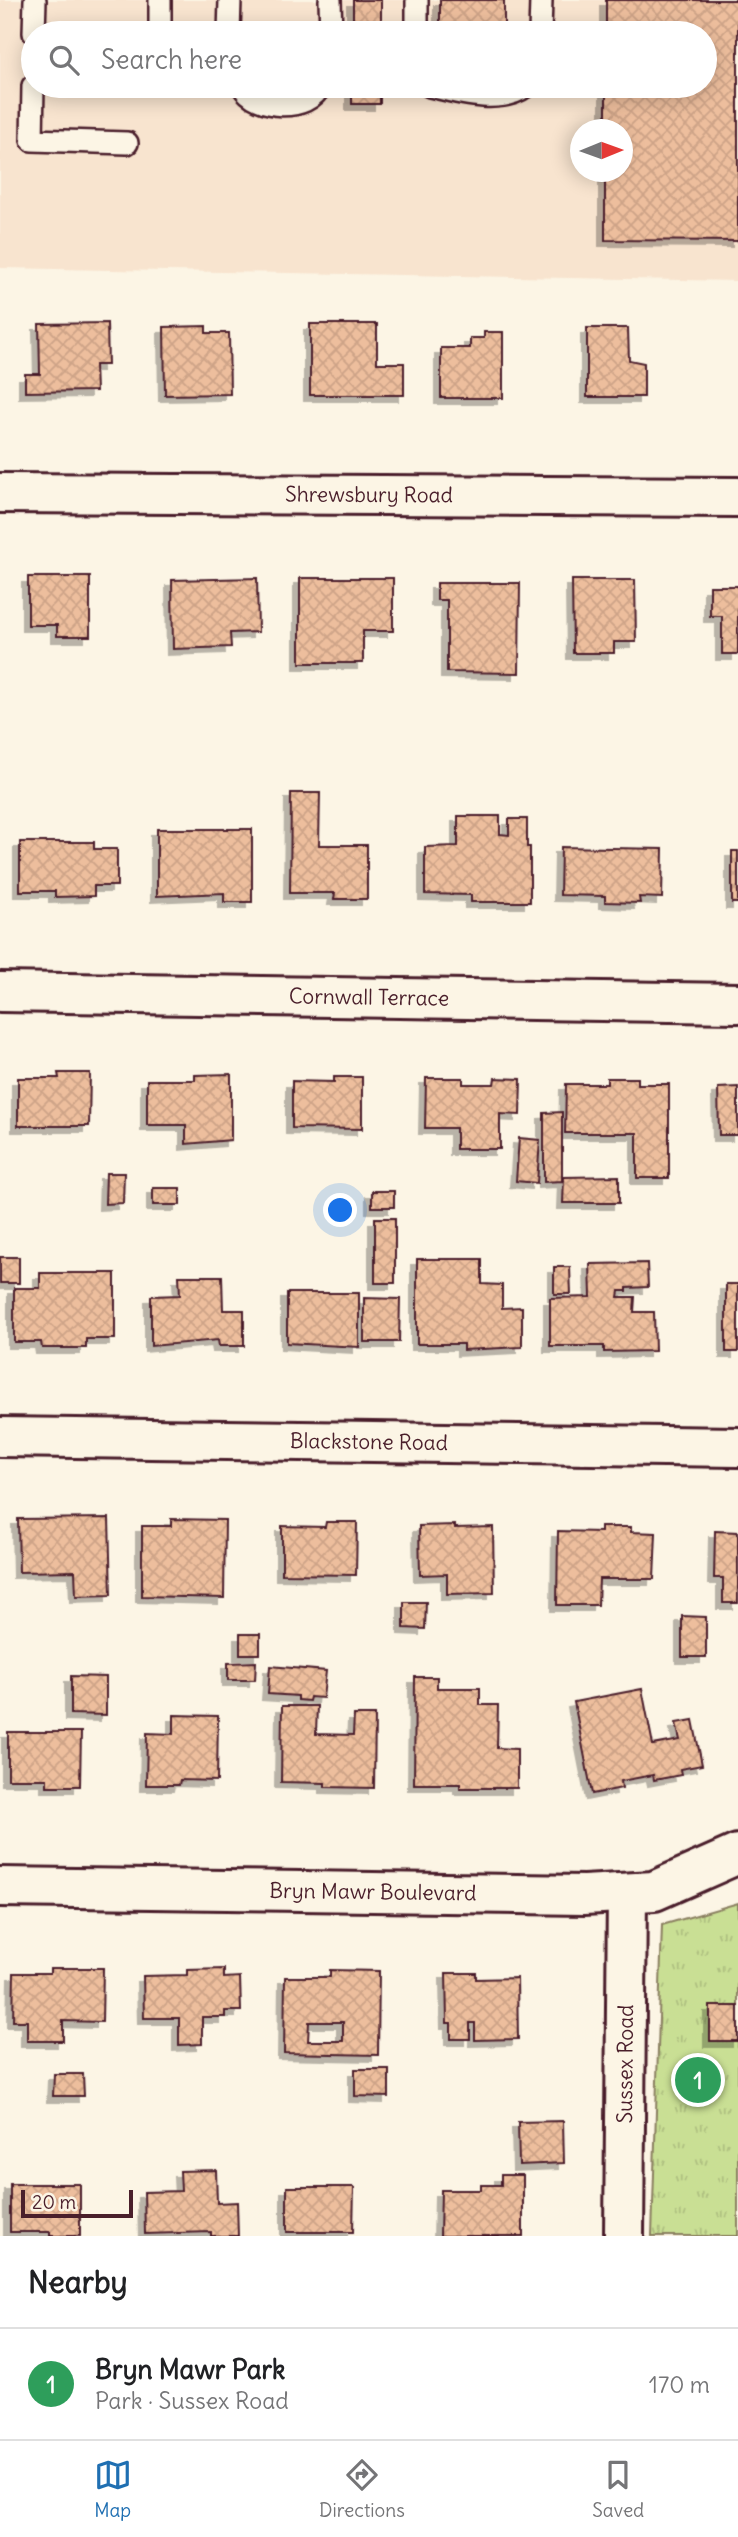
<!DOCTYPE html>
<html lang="en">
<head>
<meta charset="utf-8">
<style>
	body { margin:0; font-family:Delius,sans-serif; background:#f2f2f2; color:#202124 }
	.compass { position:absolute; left:570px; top:119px; width:63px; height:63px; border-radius:50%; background:#fff; box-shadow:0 4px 18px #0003; rotate:89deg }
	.scale { position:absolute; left:21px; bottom:18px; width:112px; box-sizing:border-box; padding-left:7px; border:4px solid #4a1f2b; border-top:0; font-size:19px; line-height:24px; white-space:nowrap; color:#4a1f2b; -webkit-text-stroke:5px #fcf5e5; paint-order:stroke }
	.you { position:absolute; left:341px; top:1211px; width:24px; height:24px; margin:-18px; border:5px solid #fff; border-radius:50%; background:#1a73e8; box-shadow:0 0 0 10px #1a73e833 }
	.badge { display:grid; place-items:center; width:46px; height:46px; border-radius:50%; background:#1f6fb2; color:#fff; font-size:23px; font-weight:700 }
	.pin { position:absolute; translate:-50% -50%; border:4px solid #fff; box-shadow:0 2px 7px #0006 }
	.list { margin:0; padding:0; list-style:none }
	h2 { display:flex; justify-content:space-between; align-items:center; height:91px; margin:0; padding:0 28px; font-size:30px }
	h2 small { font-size:23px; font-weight:400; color:#757577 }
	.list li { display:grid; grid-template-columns:46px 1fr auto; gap:21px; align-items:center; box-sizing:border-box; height:112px; padding:0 28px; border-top:2px solid #e0e0e0 }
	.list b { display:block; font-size:26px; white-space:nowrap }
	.list p { margin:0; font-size:23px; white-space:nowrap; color:#757577 }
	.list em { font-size:23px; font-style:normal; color:#757577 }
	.icon { flex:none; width:38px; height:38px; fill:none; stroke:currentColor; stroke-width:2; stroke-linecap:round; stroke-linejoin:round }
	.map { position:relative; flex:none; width:738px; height:2236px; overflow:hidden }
	.search { position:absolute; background:#fff; box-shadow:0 4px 18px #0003; left:21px; right:21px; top:21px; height:77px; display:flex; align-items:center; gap:18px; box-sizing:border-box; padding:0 24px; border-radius:38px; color:#757577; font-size:26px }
	.sheet { height:203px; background:#fff }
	nav { display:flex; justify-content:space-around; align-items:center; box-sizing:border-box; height:98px; border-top:2px solid #e0e0e0; background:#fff; font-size:19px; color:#757577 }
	nav a { display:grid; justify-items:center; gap:4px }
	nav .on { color:#1f6fb2 }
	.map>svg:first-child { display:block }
</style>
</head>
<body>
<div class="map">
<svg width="738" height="2236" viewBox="0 0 738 2236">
	<defs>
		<pattern id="park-tufts" width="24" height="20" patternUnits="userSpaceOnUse" patternTransform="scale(1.75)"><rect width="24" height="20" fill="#c9df94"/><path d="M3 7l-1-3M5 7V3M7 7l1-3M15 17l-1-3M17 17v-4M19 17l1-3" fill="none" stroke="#aebf80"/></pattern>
		<pattern id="building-cross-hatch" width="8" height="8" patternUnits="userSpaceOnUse" patternTransform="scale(1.75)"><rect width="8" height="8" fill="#edbe9d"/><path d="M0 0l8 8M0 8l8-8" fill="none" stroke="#cda387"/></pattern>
		<filter id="shadow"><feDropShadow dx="-6" dy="6" stdDeviation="0" flood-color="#0004"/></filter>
	</defs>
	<rect width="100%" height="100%" fill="#fcf5e5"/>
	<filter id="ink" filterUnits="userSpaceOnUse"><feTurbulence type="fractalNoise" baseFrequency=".0143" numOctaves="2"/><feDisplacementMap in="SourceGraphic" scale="14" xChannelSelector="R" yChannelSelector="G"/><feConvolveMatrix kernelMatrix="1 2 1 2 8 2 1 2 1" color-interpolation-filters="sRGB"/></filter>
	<g filter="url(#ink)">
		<path fill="#f8e4cf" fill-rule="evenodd" d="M0,0h738v281l-738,-13zM33,33h672v53h-672zM580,130h42v42h-42z"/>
		<path fill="url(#park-tufts)" stroke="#8a7f60" stroke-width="2" d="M738,1903v333h-86l10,-311z"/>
		<path fill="url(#building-cross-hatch)" stroke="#4a1f2b" stroke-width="2" fill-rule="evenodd" filter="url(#shadow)" d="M353,0h28v33h-28z
			M440,0h64v33h-40l-8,-7 -16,1z
			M606,0h132v241l-133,-1v-68h17v-42h-16v-44h99v-53h-99z
			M352,86h28v18h-28z
			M107,323l1,42h-13l1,26 -71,1v-18h15l-1,-50z
			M310,324h67v39h27v32h-94z
			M206,326v7h23l1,61 -65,1 -1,-68z
			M587,328h41l1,32 15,3v34h-57z
			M484,332h19v66h-62v-50h29v-10h14z
			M28,577h62v59h-33v-11h-29z
			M257,578l1,54 -28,1 1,14 -58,2 -1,-69z
			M300,578h93v53h-30v32h-63z
			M572,580h63l1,62h-22v11h-41z
			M437,583h83l-1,90 -72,-1v-72h-10z
			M710,586h28v68h-16v-38h-12z
			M291,793h29l-1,52h48v54h-33l1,-6h-45z
			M458,816h42v18l9,1v-16h18v28h3v55h-59v-7l-46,-1v-47l33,-1z
			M157,829h95v73h-28v-9l-67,3z
			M20,842h74v7h23v37h-23v10l-39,1v-6h-35z
			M561,847l102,2 -1,49 -23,-1 1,6 -35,-1v-6l-45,-1z
			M732,851h6v52h-6z
			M58,1073h32l-1,53h-71v-48h41z
			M231,1074v66l-45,4v-19h-39v-45h48v-5z
			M334,1077h28v52l-70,-1v-47l42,1z
			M426,1078h37v6h31l1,-6 26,1 -1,36 -20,-1v35h-44v-21h-31z
			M607,1078h31v6h31v94h-32v-45h-72l1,-49h41z
			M738,1087v48h-19l-1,-47z
			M562,1112v69l-18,1v-69z
			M519,1138l21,2 -3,43 -21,-2z
			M106,1173h18l-1,30 -18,1z
			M619,1176v27h-56l1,-26z
			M153,1188h27v17h-27z
			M372,1191h22v16h-22z
			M375,1218h20v65h-20z
			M0,1257h19v26h-19z
			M417,1259h65v25l20,1v23l20,-1v40l-59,3v-6h-46z
			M647,1263l1,24 -21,1v3h-8l-1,6h17l-1,15h20l1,39 -51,1v-6h-54v-48l41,-1 -1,-33z
			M554,1267h16l1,27h-17z
			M40,1273h75v66h-29v9h-44l-1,-6h-27v-54h26z
			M179,1276h43l1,34h21v36h-25l-1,-6 -67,6v-50l29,-1z
			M726,1284h12v68h-12z
			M287,1293h72v54l-72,-4z
			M364,1298l36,1 -1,43h-35z
			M109,1518l2,77 -35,1 -1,-25 -56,1 -1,-53z
			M171,1519l54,1 -1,78 -82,-2v-70h29z
			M326,1522h31l-1,53 -74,-1v-48l43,1z
			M455,1525v3l38,-1 1,66 -47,1v-20l-27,1 -1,-49z
			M601,1527h30v5l25,1 -2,46h-55l-1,26h-41l1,-74 43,1z
			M715,1531l23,1v71h-15v-25h-9z
			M404,1602h22l-1,27 -21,-1z
			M682,1616l24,1v40h-24z
			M240,1634h20v20h-20z
			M256,1662l-1,18h-27v-17z
			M270,1666l56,5 -3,27 -13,-1 -1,4 -11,-1v-4l-30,-2z
			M71,1676l35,1v38l-35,-1z
			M415,1677h22v11h43v17h18l-1,43 20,1v39h-57v-4h-46z
			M642,1689l11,56 27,-5 -4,-17 17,-3 9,45 -22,4 1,6 -27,5 -1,-5 -32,6 1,7 -30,6 -18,-92z
			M282,1706h35l-1,28 37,1 1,-20h21l-1,73 -49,-1v-4l-44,-1z
			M174,1715l44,1 -1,65 -37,-1 -1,5h-33l1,-52 27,1z
			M8,1732h73l-1,54h-33v-7h-39z
			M50,1968h53l-1,54 -39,-1v20h-36v-20h-14l1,-48h36z
			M224,1969v9l16,-1 1,34h-16v6h-23v27l-23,1v-27h-35l-1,-42 44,-1v-5z
			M330,1970l49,1 -1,84 -94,-2 1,-76h45zM309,2022h34v19h-35z
			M446,1973h30v6l41,-1 1,61 -43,1v-17h-5v16h-19v-16h-4z
			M710,2006h28v35h-28z
			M355,2069h34v28l-34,-1z
			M54,2074h29l1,22h-31z
			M563,2121l1,42 -45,2 -1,-43z
			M216,2170l1,33 20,-1 1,34h-27v-4l-66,2 -1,-42 37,-1 -1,-20z
			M501,2175h22v61h-83l1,-46h40v-5h20z
			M10,2184h70v52h-30v-4h-40z
			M287,2187h67l-1,45h-66z"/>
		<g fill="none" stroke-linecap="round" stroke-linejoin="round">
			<defs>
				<path id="service" d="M330,0l1,33
					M417,0v33
					M34,33l1,-33
					M160,33v-33
					M229,33l1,-33
					M540,33l1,-33
					M33,86l-1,54 95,3
					M243,86c13,24 66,26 77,0
					M430,86c29,7 71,19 96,0"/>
				<g id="minor">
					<path id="s1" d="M0,493l738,4"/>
					<path id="s2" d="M0,992l738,11"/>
					<path id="s3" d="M0,1437l738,10"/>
					<path id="s4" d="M0,1887l584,8 70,-4 84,-37"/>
					<path id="s5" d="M624,2236l3,-343"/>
				</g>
			</defs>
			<use href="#service" stroke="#4a1f2b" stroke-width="26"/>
			<use href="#minor" stroke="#4a1f2b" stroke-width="44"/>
			<use href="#service" stroke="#fcf5e5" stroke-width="21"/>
			<use href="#minor" stroke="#fcf5e5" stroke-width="38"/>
		</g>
	</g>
	<g text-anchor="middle" stroke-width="7" stroke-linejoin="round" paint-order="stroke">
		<g font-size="21" fill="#4a1f2b" stroke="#fcf5e5">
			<text dy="7" stroke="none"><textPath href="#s1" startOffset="369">Shrewsbury Road</textPath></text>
			<text dy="7" stroke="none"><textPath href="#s2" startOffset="369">Cornwall Terrace</textPath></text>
			<text dy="7" stroke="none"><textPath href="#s3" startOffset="369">Blackstone Road</textPath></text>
			<text dy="7" stroke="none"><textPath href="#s4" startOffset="373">Bryn Mawr Boulevard</textPath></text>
			<text dy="7" stroke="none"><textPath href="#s5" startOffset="172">Sussex Road</textPath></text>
		</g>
	</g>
</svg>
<svg class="compass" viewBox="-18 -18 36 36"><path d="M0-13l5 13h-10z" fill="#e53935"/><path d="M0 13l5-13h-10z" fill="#757577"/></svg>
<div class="scale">20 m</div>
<div class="you"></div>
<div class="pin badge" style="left:698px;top:2080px;background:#2e9e5b">1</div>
<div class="search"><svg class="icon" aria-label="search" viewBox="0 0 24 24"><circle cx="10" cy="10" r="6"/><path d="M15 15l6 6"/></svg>Search here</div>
</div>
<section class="sheet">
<h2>Nearby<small></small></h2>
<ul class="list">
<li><span class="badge" style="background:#2e9e5b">1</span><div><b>Bryn Mawr Park</b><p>Park · Sussex Road</p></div><em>170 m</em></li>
</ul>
</section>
<nav>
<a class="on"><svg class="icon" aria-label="map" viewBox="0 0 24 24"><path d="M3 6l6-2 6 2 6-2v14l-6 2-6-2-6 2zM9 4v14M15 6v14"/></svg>Map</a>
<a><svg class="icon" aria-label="directions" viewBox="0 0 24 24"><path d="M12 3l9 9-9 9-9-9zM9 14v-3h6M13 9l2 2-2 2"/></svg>Directions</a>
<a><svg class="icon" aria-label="saved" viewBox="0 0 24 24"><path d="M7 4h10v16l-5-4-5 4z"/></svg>Saved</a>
</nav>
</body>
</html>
